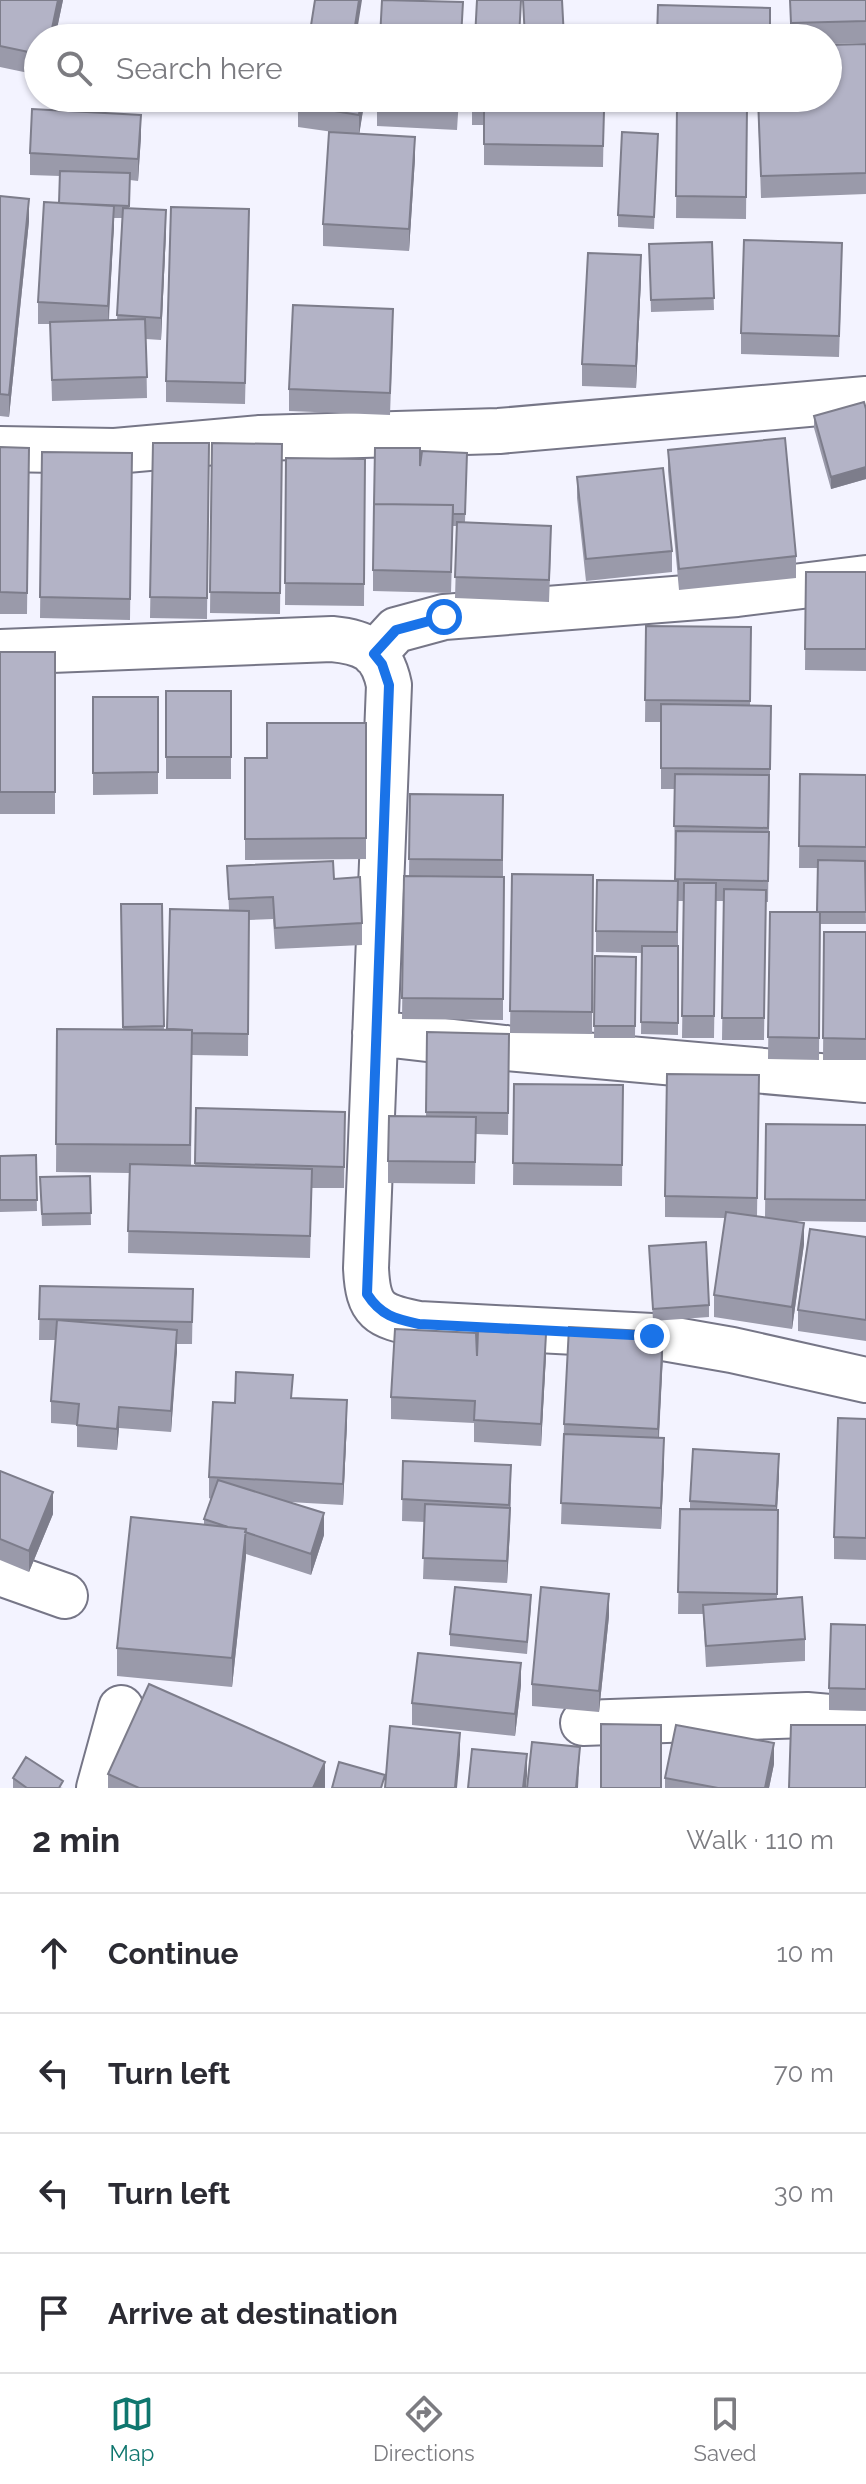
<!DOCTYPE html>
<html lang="en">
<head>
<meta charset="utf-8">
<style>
	body { margin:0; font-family:Raleway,sans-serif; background:#f2f2f3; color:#2b2b33 }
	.stop { position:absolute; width:24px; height:24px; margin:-18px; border:6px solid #1a73e8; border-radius:50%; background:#fff }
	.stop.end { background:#1a73e8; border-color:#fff; box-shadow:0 2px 8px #0008 }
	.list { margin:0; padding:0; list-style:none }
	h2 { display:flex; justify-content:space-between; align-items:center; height:104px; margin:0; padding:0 32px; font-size:34px }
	h2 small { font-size:26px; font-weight:400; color:#7c7c81 }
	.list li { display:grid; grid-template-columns:52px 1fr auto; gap:24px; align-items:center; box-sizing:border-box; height:120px; padding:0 32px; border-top:2px solid #e1e1e2 }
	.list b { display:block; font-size:30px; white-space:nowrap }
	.list em { font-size:26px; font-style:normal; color:#7c7c81 }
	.icon { flex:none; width:44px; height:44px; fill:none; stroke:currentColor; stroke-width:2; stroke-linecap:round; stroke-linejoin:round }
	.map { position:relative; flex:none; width:866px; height:1788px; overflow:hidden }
	.search { position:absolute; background:#fff; box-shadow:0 2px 6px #0004; left:24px; right:24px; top:24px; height:88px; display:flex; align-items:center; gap:20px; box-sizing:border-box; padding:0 28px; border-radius:44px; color:#7c7c81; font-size:30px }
	.sheet { height:584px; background:#fff }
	nav { display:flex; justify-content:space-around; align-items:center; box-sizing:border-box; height:112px; border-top:2px solid #e1e1e2; background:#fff; font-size:22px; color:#7c7c81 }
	nav a { display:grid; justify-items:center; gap:4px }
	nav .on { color:#0f766e }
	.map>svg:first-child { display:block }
</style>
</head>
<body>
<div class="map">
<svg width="866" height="1788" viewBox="0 0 866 1788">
	<rect width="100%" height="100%" fill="#f3f3ff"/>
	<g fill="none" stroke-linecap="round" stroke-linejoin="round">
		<defs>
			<path id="minor" d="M0,449l115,2 145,-13 239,-7 367,-32
				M0,652l332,-13c32,3 50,11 57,46l-23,583c2,44 13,48 53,56l233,12 80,14 134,30
				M374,654l22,-24 48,-13 293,-23 129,-16
				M375,1033l130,15 361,32
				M0,1573l65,23
				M583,1723l224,-8 59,5
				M99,1788l22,-80"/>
		</defs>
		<use href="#minor" stroke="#767687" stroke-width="48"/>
		<use href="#minor" stroke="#fff" stroke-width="44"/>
	</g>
	<path fill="#9a9aaa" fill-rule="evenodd" d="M0,0h63l-8,38h-17v37l-38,-8z
		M790,0h76v43l-38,1v-6h-38z
		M866,44v150l-105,4 -3,-89h-11l-1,110 -70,-1 1,-111h-21v-9h172z
		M365,98l-6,36 56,24 -6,93 -86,-5v-22l10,-92 -35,-5v-22z
		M377,98h82l-2,32 -80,-4z
		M472,98h45v11l87,2 -1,56 -119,-2v-40h-12z
		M658,134l-4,95 -36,-2v-12z
		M141,136l-3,45 -8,-1 -1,28 37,23 -5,109 -15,-1 1,59 -95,3 -2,-77h-12v-22l21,-99 1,-27 -30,-1v-22zM114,218h8l-5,102h-8z
		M0,196l29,25 -20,196 -9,-1z
		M249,230l-4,174 -79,-2v-21z
		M712,242l2,68 -63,2 -2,-68z
		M842,264l-3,93 -98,-3v-21z
		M641,277l-5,111 -54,-2v-22z
		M393,330l-3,85 -101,-4v-22z
		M866,409v70l-35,10 -17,-61v-12z
		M153,443h56l-2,176 -57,-1z
		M212,443l70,1 -2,170 -70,-1z
		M0,447l29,1 -2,166h-27z
		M668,450l128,106v22l-117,12 -11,-119z
		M42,452l90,1 -2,167 -90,-2z
		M467,453l-2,69 86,25 -2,55 -94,-4 2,-72h-4l-2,67 -78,-2v-21l47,-104z
		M286,458l79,1 -1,147 -79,-1z
		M577,477l95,74v21l-86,9 -9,-83z
		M806,572h60v99l-61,-1z
		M646,626l105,1 -1,79h21l-3,196h-2l-2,138h-42l2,-139h-8l-2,137h-32l2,-137h-6v134l-37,-1 1,-81 -46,-1v-21l79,-50 -1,-92h-13v-67h-16z
		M0,652h55v162h-55z
		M166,691h65v88h-65z
		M93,697h65v97l-65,1z
		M366,723v136l-121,1v-102h22z
		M800,774l66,1v94h-1l1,55h-46l-1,136 -51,-1 2,-147h47v-44h-18z
		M410,794l93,1v225l-101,-1 2,-143h5z
		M227,866l107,13 28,44v22l-87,4 -2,-30 -24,1 -1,136 -56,-1 -1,111h4l1,-58 149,4 -1,76h-32l-2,70 -182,-5 1,-80 -73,-1 1,-143h66l-2,-125h41l2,125h3l62,-119z
		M512,874l81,1 -1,159 -82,-1z
		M824,932h42v128h-43z
		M595,956l41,1 -1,81h-41z
		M427,1032l82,2 -1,101 -32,-1 -1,50 -87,-1v-22l38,-45z
		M759,1075l-2,141 8,1 1,-93 100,1v97l-71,-1 9,23 -12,85 -78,-12v-22l11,-77 -60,-1v-21z
		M514,1084l109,1 -1,101 -109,-1z
		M36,1155l1,56 -37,1v-56z
		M90,1176l1,49 -49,1 -2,-49z
		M866,1237v104l-68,-10v-21z
		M649,1246l60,59v12l-56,4z
		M40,1286l153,3 -1,55h-15l-6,88 -52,-4 -2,22 -40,-3v-22l-26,-2v-22l5,-61h-17z
		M663,1354l-4,84 5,22 -3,69 -100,-5 3,-100z
		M546,1355l-5,91 -67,-4v-19l-83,-4v-22l86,-41z
		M293,1398l54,24 -4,83 -54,-3 35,33 -13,40 -65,-21 -14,133 -115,-11v-28l87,-124v-5l7,-20 -2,-1v-21l26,-74z
		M866,1419v141l-32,-1v-22z
		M403,1461l108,4 -1,64 -3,54 -84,-4 2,-57 -23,-1z
		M0,1471l53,43 -24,58 -29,-12z
		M779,1475l-2,35v89l28,40v22l-99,6 -3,-53h-25l2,-105h10v-8z
		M531,1607l-4,47 -77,-8v-12z
		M609,1616l-10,96 -67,-6v-22z
		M866,1625v86l-37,-1v-22z
		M521,1685l-6,51 -103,-11v-22z
		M774,1764l-5,24h-104v-10z
		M108,1774l217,14h-217z
		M13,1778l50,10h-50z"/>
	<path fill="#7d7d8b" d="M58,0h5l-8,38h-5z
		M359,0h3l-6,38 -1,-12z
		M361,98h4l-6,38v-21z
		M141,115v21l-3,45v-22z
		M415,137v21l-6,93v-22z
		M29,199v22l-20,196v-22z
		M114,206v22l-6,99v-21z
		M166,210v21l-5,109v-22z
		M641,255v22l-5,111v-22z
		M866,467v12l-35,10v-12z
		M804,1223v21l-12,85v-22z
		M177,1330v22l-6,80v-21z
		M663,1332v22l-5,96v-21z
		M546,1334v21l-5,91v-22z
		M347,1400v22l-4,83v-21z
		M119,1407v21l-2,22v-21z
		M664,1438v22l-3,69v-21z
		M779,1454v21l-3,52v-21z
		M511,1465l-1,64 -3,54v-22z
		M53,1492v22l-24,58v-21z
		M324,1513v22l-13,40v-21z
		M246,1529v28l-14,130v-29z
		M609,1594v22l-10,96v-21z
		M521,1663v22l-6,51v-22z
		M460,1733v22l-3,33h-2z
		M774,1743v21l-5,24h-4z
		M580,1747l-2,41h-2z
		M527,1754v22l-1,12h-3z
		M325,1762v26h-12z"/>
	<path fill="#b3b3c6" stroke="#7d7d8b" stroke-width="2" d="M0,0h58l-8,38h-12v16l-38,-8z
		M315,0h44l-4,26 17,2 -1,10h-62z
		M382,0l81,2 -2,36h-81z
		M477,0h44l-2,38h-44z
		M523,0h39l2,38h-39z
		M790,0h76v21l-75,2z
		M658,5l112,3v30h-113z
		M866,44v129l-105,3 -3,-78h70v-53z
		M299,98h62l-2,17 -61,-10z
		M377,98h81l-1,10 -80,-4z
		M472,98h44v7l-44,-2z
		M677,106l70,1 -1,90 -70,-1z
		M484,108l120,3 -1,35 -119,-2z
		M32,109l109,6 -3,44 -108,-6z
		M329,132l86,5 -6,92 -86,-5z
		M622,132l36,2 -4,83 -36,-2z
		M60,171l70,2 -1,33 -70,-3z
		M0,196l29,3 -20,196 -9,-1z
		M44,202l70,4 -6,100 -70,-4z
		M171,207l78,2 -4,174 -79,-2z
		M123,208l43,2 -5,108 -44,-3z
		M744,240l98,3 -3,93 -98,-3z
		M712,242l2,56 -63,2 -2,-56z
		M588,253l53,2 -5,111 -54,-2z
		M293,305l100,4 -3,84 -101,-4z
		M145,319l2,58 -95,3 -2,-58z
		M864,402l2,7v58l-35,10 -17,-61z
		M785,438l11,118 -117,13 -11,-119z
		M153,443h56l-2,155 -57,-1z
		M212,443l70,1 -2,149 -70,-1z
		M0,447l29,1 -2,145 -27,-1z
		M375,448h45v18l2,-15 45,2 -2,61h-12v-9l-79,-1z
		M42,452l90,1 -2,146 -90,-2z
		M286,458l79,1 -1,125 -79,-1z
		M663,468l9,83 -86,8 -9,-82z
		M374,504l79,1 -2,67 -78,-2z
		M457,522l94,4 -2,54 -94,-3z
		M806,572h60v77h-61z
		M646,626l105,1 -1,74 -105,-1z
		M0,652h55v140h-55z
		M166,691h65v66h-65z
		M93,697h65v75l-65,1z
		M661,704l110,2 -1,63 -109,-1z
		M267,723h99v115l-121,1v-81h22z
		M675,774l94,1 -1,53 -94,-2z
		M800,774l66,1v72l-67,-1z
		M410,794l93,1 -1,65 -93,-1z
		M676,831l93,1 -1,49 -93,-2z
		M818,860l47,1 1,51h-49z
		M333,861l1,18 26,-2 2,46 -87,5 -2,-31 -44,2 -2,-33z
		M512,874l81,1 -1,137 -82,-1z
		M404,876l100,1 -1,122 -101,-1z
		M597,880l81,1 -1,51 -81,-1z
		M684,883h32l-2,133h-32z
		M724,889l42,1 -2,128h-42z
		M121,904h41l2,122 -41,1z
		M170,909l79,2 -1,123 -56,-1v-3l-25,-1z
		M770,912h50l-1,126 -51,-1z
		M824,932h42v107l-43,-1z
		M642,946h36v77l-37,-1z
		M595,956l41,1 -1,69h-41z
		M57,1029l135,1 -2,115 -134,-1z
		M427,1032l82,2 -1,79 -82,-1z
		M667,1074l92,1 -2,123 -92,-2z
		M514,1084l109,1 -1,80 -109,-2z
		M196,1108l149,4 -1,55 -149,-4z
		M389,1116l87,1 -1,45 -87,-1z
		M766,1124l100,1v75l-101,-1z
		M36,1155l1,45h-37v-44z
		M130,1164l182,5 -2,67 -182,-5z
		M90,1176l1,37 -49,1 -2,-37z
		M726,1212l78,11 -12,84 -78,-12z
		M810,1229l56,8v83l-68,-10z
		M706,1242l3,63 -56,4 -4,-63z
		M40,1286l153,3 -1,33 -153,-3z
		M57,1320l120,10 -6,81 -52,-4 -2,22 -40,-4 2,-21 -28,-3z
		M569,1327l94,5 -5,97 -94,-5z
		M395,1329l81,4 1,23 1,-25 68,3 -5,90 -67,-4 1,-19 -84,-4z
		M236,1372l57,3 -2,23 56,2 -4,84 -134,-7 4,-75 22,1z
		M838,1418l28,1v119l-32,-1z
		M564,1434l100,4 -3,70 -100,-5z
		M693,1449l86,5 -3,52 -86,-5z
		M403,1461l108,4 -2,40 -107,-6z
		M0,1471l53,21 -24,59 -29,-12z
		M218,1480l106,33 -13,41 -66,-22 1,-3 -18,-2 -24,-8z
		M425,1504l85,4 -3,53 -84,-3z
		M680,1509l98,1 -1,84 -99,-2z
		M131,1517l115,12 -14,129 -115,-10z
		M455,1587l76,8 -4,47 -77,-8z
		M541,1587l68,7 -10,97 -67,-7z
		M802,1597l3,42 -99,7 -3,-41z
		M831,1624l35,1v64l-37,-1z
		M418,1653l103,10 -6,51 -103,-11z
		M149,1684l176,78 -12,26h-174l-31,-14z
		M601,1724l60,1v63h-60z
		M676,1725l98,18 -9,45h-47l-53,-10z
		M791,1725h75v63h-77z
		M390,1726l70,7 -5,55h-70z
		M532,1742l48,5 -4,41h-49z
		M472,1749l55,5 -4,34h-55z
		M26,1757l37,24 -4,7h-32l-14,-10z
		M339,1762l46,13 -4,13h-49z"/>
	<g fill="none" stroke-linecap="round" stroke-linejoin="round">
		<path stroke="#1a73e8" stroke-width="10" d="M444,617l-48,13 -22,24 8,10 7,21 -22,609c14,22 29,25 52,30l233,12"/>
	</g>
</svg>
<div class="stop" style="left:444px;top:617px"></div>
<div class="stop end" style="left:652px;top:1336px"></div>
<div class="search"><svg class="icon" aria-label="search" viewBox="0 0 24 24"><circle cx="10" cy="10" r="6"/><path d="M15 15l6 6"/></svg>Search here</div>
</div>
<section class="sheet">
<h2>2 min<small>Walk · 110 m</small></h2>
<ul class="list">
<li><svg class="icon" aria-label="ahead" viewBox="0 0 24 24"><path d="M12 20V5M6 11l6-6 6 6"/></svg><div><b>Continue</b></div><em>10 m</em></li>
<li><svg class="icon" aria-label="left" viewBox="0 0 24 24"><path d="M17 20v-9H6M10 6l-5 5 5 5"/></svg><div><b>Turn left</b></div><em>70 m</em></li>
<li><svg class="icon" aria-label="left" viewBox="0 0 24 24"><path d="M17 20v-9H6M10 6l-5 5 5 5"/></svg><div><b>Turn left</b></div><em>30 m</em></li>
<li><svg class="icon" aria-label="arrive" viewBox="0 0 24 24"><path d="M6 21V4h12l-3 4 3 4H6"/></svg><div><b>Arrive at destination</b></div></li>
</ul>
</section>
<nav>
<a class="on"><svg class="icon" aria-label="map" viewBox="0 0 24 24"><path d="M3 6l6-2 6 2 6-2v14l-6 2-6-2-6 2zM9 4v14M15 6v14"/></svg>Map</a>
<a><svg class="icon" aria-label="directions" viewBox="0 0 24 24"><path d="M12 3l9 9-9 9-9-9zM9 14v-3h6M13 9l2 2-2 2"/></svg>Directions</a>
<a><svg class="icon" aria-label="saved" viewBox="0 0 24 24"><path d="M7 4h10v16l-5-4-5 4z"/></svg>Saved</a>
</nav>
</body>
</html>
